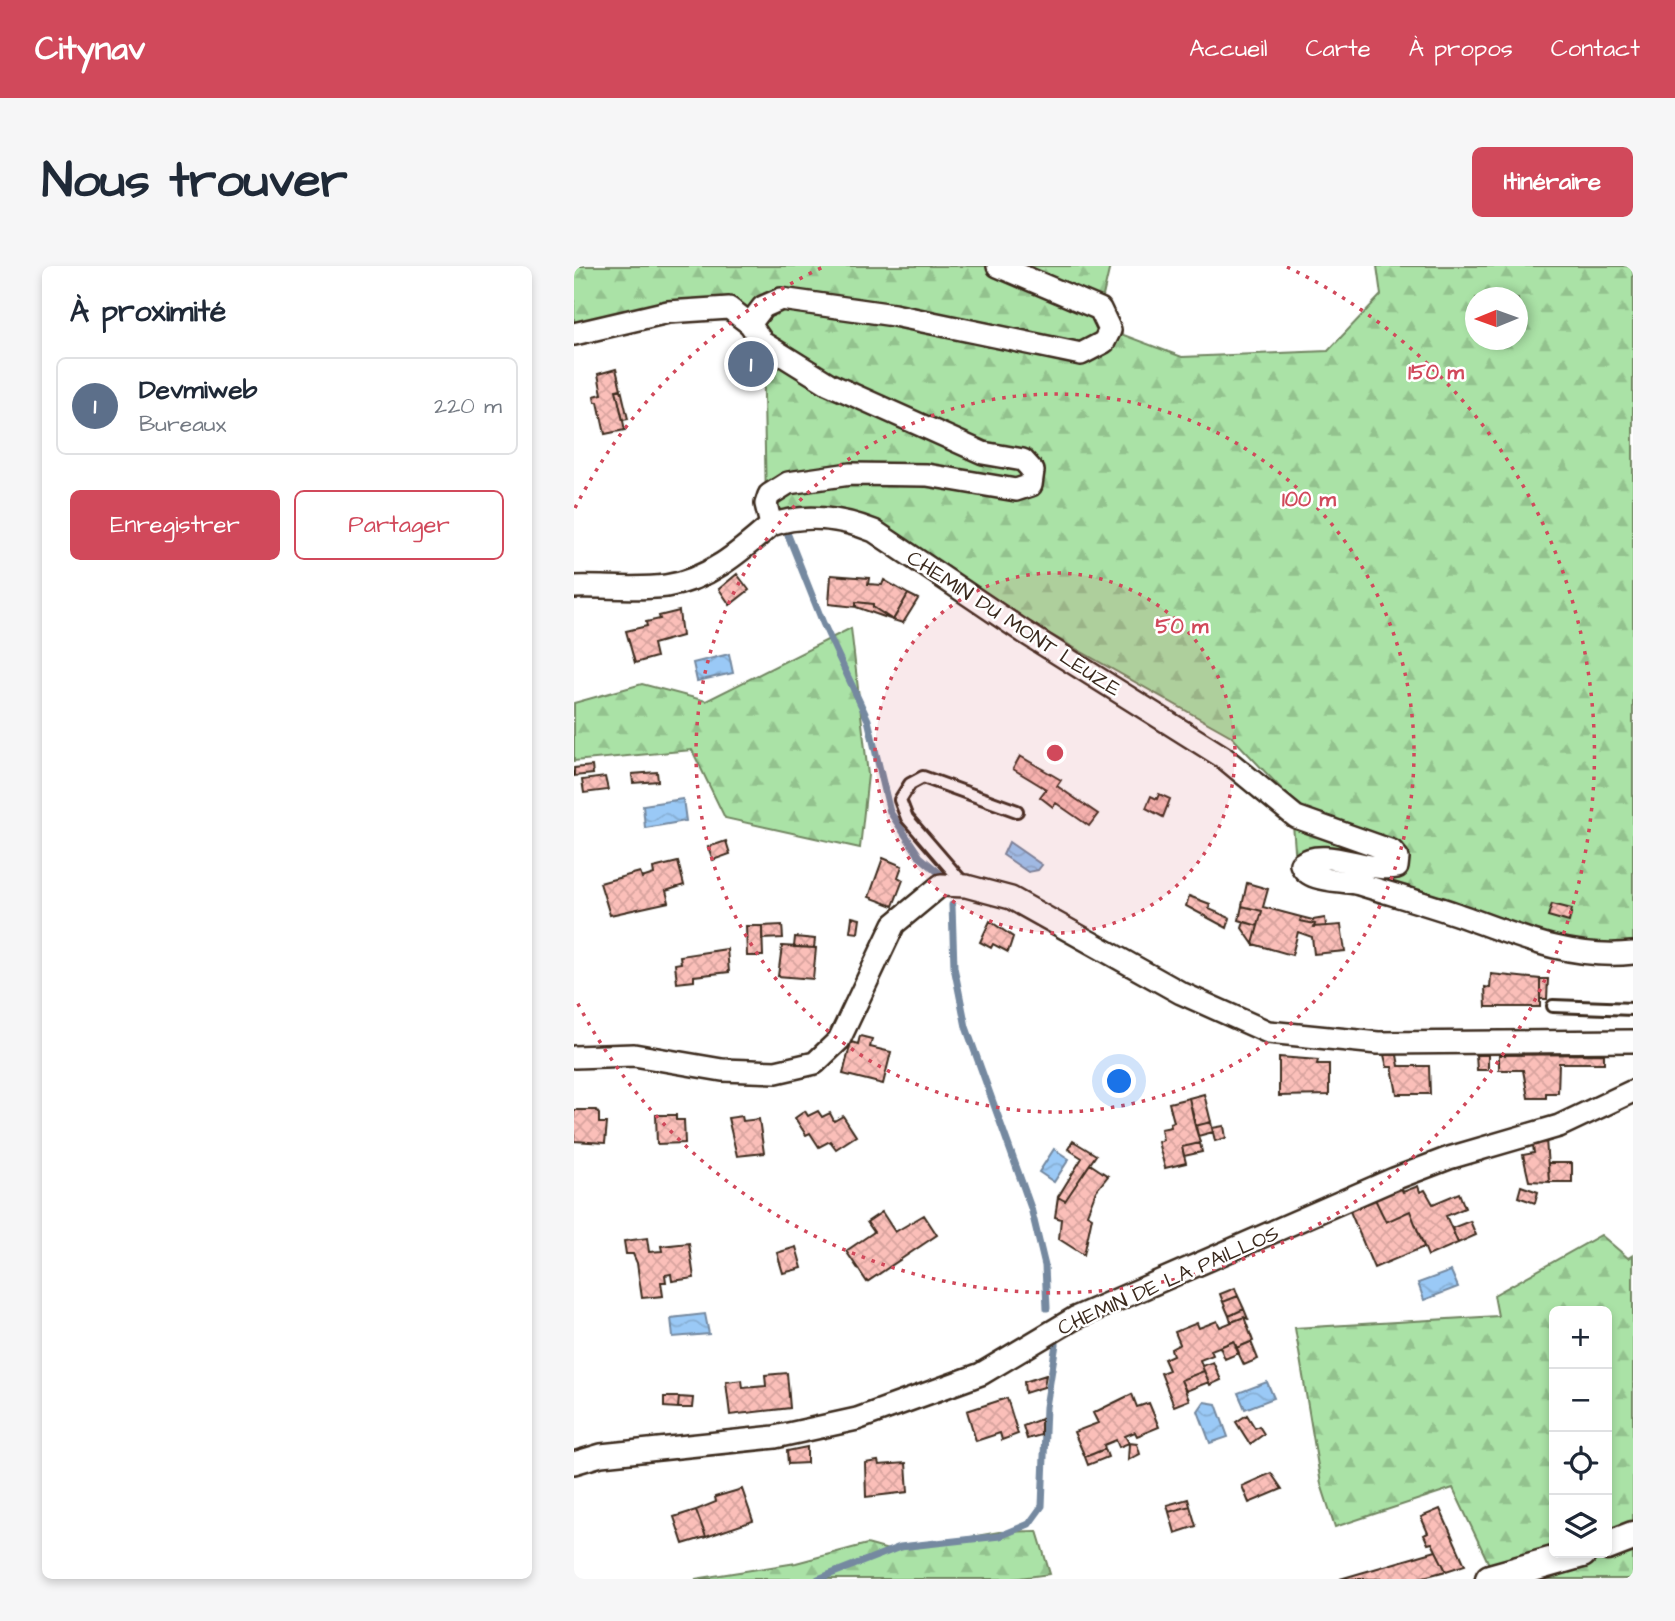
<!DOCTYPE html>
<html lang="fr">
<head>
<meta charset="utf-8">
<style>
	body { margin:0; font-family:"Architects Daughter",sans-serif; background:#f6f6f7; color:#1f2937 }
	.controls { position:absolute; right:21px; bottom:21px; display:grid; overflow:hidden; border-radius:10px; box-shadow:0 4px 10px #0003 }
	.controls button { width:63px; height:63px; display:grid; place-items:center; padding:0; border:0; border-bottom:2px solid #e0e1e3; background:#fff; color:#1f2937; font:35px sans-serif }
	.compass { position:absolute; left:891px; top:21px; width:63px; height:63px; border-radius:50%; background:#fff; box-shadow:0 4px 10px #0003; rotate:269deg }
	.you { position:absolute; left:546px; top:816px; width:24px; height:24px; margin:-18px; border:5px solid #fff; border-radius:50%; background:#1a73e8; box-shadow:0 0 0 10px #1a73e833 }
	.badge { display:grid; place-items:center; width:46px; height:46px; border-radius:50%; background:#d1495b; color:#fff; font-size:23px; font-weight:700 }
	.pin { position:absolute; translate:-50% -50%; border:4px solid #fff; box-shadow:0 2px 7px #0006 }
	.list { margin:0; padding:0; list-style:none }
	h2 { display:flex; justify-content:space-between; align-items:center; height:91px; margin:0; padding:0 28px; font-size:30px }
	h2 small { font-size:23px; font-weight:400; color:#747a83 }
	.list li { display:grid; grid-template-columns:46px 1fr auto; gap:21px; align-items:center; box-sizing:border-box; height:98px; margin:0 14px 14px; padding:0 14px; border:2px solid #e0e1e3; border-radius:10px }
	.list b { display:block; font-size:26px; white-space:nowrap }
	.list p { margin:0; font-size:23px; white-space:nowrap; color:#747a83 }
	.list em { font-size:23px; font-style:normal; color:#747a83 }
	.actions { display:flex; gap:14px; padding:21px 28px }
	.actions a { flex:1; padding:16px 0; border:2px solid #d1495b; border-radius:10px; text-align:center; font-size:24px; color:#d1495b }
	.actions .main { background:#d1495b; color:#fff }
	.icon { flex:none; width:38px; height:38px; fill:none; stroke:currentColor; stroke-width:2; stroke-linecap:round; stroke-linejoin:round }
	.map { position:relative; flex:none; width:1059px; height:1313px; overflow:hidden; border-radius:10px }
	header { display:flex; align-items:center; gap:42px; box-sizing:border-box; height:98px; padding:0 35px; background:#d1495b; color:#fff }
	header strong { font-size:33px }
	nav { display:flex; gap:38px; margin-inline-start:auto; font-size:24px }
	.intro { display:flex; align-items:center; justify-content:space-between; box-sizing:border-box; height:168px; padding:0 42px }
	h1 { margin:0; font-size:49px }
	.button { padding:18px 32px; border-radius:10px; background:#d1495b; color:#fff; font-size:24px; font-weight:700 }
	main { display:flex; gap:42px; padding:0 42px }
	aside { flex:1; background:#fff; border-radius:10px; box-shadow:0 4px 10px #0003 }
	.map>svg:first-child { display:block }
</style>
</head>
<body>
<header>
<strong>Citynav</strong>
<nav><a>Accueil</a><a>Carte</a><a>À propos</a><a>Contact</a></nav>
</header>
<div class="intro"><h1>Nous trouver</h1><a class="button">Itinéraire</a></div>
<main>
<aside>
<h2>À proximité<small></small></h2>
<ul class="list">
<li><span class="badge" style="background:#5c6f8a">1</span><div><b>Devmiweb</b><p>Bureaux</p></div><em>220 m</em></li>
</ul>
<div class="actions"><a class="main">Enregistrer</a><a>Partager</a></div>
</aside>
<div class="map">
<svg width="1059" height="1313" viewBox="0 0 1059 1313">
	<defs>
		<pattern id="forest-firs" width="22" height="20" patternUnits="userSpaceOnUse" patternTransform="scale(1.75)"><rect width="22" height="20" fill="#aae2a6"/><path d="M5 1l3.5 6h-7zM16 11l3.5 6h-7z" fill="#93c28e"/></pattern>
		<pattern id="water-waves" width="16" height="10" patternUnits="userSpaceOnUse" patternTransform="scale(1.75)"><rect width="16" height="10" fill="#9ac9f6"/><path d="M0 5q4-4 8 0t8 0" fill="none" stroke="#86add2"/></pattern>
		<pattern id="building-cross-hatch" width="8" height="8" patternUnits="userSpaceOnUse" patternTransform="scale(1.75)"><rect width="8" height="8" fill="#fbbfb9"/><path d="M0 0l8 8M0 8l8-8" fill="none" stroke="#d8a49f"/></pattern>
	</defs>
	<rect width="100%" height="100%" fill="#fff"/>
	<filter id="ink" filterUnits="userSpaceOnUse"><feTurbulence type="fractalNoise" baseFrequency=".0143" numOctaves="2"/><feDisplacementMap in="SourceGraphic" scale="14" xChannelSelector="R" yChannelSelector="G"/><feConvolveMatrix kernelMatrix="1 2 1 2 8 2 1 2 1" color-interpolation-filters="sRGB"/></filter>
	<g filter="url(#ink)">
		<path fill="url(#forest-firs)" stroke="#728662" stroke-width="2" fill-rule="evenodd" d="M0,0h536l-10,43 10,21 72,27 146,-6 53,-56 -4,-29h256v679h-63l-274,-82 -5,-64 -60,-63 -384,-216 -59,-1 -22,-15 -3,-161 -34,-35 -61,4 -94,34zM902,32h42v42h-42z
			M277,362l17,147 -8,73 -135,-30 -33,-68 -118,11v-58l68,-19 64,17z
			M1027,969l27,23 5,-3v324h-137l-43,-91 -118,39 -14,-43 -26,-156 203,-12 -4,-21zM980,1045h53v242h-53z
			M463,1265l13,43 -38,5h-317l101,-16 71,-19 25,7 107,-19z"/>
		<path fill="url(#water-waves)" stroke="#7489a0" stroke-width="2" d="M155,388l4,19 -36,8 -4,-18z
			M109,533l3,22 -41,7 -2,-23z
			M435,576l33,23 -4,5 -10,2 -25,-17z
			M480,883l15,10 -15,23 -15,-10z
			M877,1005l7,16 -34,13 -6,-17z
			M131,1048l4,20 -36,3 -2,-19z
			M693,1116l7,16 -29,11 -7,-16z
			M630,1136l12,2 12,33 -18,6 -12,-32z"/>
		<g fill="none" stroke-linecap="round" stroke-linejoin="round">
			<path stroke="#7489a0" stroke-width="7" d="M214,269l35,88 45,97 22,92 30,45 24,20
				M378,639l2,62 12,60 65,181 14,58 2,42
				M244,1313l82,-32 100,-11 29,-12 13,-18 4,-99 10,-63"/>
		</g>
		<path fill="url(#building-cross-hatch)" stroke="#3b2a1e" stroke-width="2" d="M42,103l5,20 -5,1 9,40 -20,4 -7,-32h-3l-1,-6 8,-2 -4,-20z
			M47,123l7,30 -5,1 -7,-30z
			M163,308l12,16 -19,15 -11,-16z
			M257,309l38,3 -1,6 14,1 2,-5 24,14 -15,26 -20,-13v-3l-17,-2v5l-27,-3z
			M334,328l10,5 -15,24 -10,-3z
			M282,336l17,2v3l20,13 -37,-13z
			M105,345l3,25 -29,8 3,13 -21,6 -9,-32 21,-5 -1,-4 14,-3 -1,-3z
			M446,490l41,24 -4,6 41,28 -9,12 -33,-23 -3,4 -13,-10 6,-8 -33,-20z
			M18,500l1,8 -19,2v-8z
			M83,506l1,9 -25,2 -1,-9z
			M31,511l3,13 -24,3 -2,-13z
			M585,528l11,5 -7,18 -17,-9 5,-12 6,3z
			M152,575l4,13 -17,6 -5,-13z
			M309,592l19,8 -4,11 5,3 -10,26 -24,-9z
			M104,596l6,23 -18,6 3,11 -59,13 -10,-32 40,-11 2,6 12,-4 -1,-6z
			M673,617l21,6 -5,18 38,10 -1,4 15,3 -1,3 27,-2 4,26 -31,3 -2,-17 -14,-5 -6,23 -39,-11 9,-33 -20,-5z
			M615,630l21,8 -1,5 21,9 -3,10 -41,-22z
			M978,638l20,5 -3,13 -21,-6z
			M668,640l20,5 -4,15 -19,-6z
			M278,651l8,2 -2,14 -8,-1z
			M727,651l12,3 12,-2 1,8 -12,1 1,-3 -15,-3z
			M416,655l23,16 -5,15 -15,-8 -2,4 -11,-6z
			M670,656l14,4 -5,18 -11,-16z
			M208,659l1,13 -21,1v-13z
			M172,660h16l1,30h-16z
			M221,671l20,2 -1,9 -20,-1z
			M208,680l34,2 -3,31 -35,-3z
			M153,683l2,23 -35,4v5l-17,2 -2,-19 6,-1 -1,-7z
			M917,708l49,5v28h-54l-1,-20 5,1z
			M966,713h8l-1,20h-7z
			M286,770l12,3 -2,8 21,5 -8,32 -40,-10 8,-32 7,2z
			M1030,788v9h-45l-1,30h-12v5h-18l-5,-28h-24v-15z
			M810,789h13l2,11h30l1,28h-33l-5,-27h-5z
			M902,789h12v15h-11z
			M705,791l39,3 -1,4h12v31l-50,1z
			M630,828l7,28 -16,4 -6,-28z
			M615,832l11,45 -18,4 4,16 -21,5 -7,-26 5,-2 -2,-11 10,-2 -1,-4 4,-1 -5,-19z
			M0,844h22l3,4v9h8l-2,20 -31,-2z
			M231,845l3,5 10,-5 4,6 8,-4 4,8 9,-5 13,20 -20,13 -6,-8 -11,6 -9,-14 -4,2 -11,-17z
			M82,849h20v5h8l1,23 -28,1z
			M168,850l1,5 16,-2 5,34 -27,3 -9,-38z
			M637,856l2,10 -15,4 -3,-10z
			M650,860l2,12 -11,3 -3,-13z
			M972,873l3,43 -20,-1 -6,-26 11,-2 -1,-8z
			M499,875l23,14 -31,46 -7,-4 24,-39 -14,-9z
			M626,877l2,9 -18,4 -2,-9z
			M974,897h24v19h-23z
			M516,898l18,12 -12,15 -9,23 5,3 -8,38 -25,-16 2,-20 -6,-2 3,-20 7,4z
			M826,920l3,6 15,-6 2,6 5,-2 8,14 26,-11 6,15 -19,8 12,27 -30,13 -18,-45 -24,11 -12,-25z
			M947,920l17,6 -3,11 -17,-6z
			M800,931l12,25 24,-11 14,36 -50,21 -25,-59z
			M308,946l13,20 29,-17 13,20 -70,47 -21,-31 28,-19 -7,-10z
			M896,955l6,14 -18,8 -6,-15z
			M73,972l2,14 13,-1 -1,-5 28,-3 5,35 -22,3 -1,-7 -6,1 1,7h-5l2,14 -21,2 -5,-35 -4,-9h-7l-2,-13z
			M222,981l6,21 -19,5 -6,-20z
			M661,1022l3,8 -15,6 -3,-8z
			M664,1030l6,13 -15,7 -6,-14z
			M670,1043l4,10 -4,-2 -13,5 -2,-6z
			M670,1051l9,24 -17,7 -2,-7 -23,9 2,5 -13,5 4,11 -23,9 8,20 -15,6 -13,-33 8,-3 -5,-11 9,-4 -2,-6 9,-5 -5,-12 22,-9 2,5 18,-7 3,6z
			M660,1075l5,12 -14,6 -5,-12z
			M677,1076l7,17 -14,6 -8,-17z
			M639,1096l8,18 -11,5 -8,-19z
			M630,1105l5,11 -23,9 -5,-11z
			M213,1107l3,35 -60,7 -4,-33 16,-2 1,8 23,-2 -1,-11z
			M472,1109l-2,12 -19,6 -1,-11z
			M558,1128l5,13 12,-4 10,24 -22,9 -2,-4 -10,4 4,7 -10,4 -3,-7 -12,5 1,4 -20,8 -11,-25 24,-9 -5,-10z
			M90,1131h15l-1,11 -14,-1z
			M105,1131l14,1 -1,10h-14z
			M433,1132l11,36 -16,6 -2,-7 -24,8 -9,-30z
			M673,1149l8,13 4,-2 5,8 -14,10 -14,-22z
			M467,1153v16l-14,4 -4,-13z
			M555,1177l8,1 3,10 -12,6z
			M233,1181v16l-19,1 -1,-13z
			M531,1183l3,8 -20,8 -3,-8z
			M304,1195l1,4 27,-2 2,29 -42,5 -1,-34z
			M697,1207l11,16 -33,14 -7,-17z
			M168,1223l11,32 -47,16 -10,-27 20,-8 -1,-5z
			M614,1233l2,7 -21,6 -2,-7z
			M616,1240l6,20 -21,7 -6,-21z
			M866,1243l25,56 -19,6 -14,-28 -4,1 -4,-9 4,-2 -7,-16z
			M122,1244l10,27 -23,7 -9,-27z
			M862,1285l10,20 -30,8h-76z"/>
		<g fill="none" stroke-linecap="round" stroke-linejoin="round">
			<defs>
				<path id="lane" d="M390,618l-57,-66 -7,-18 10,-16 13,-7 94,34
					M979,740l80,3"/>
				<path id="street" d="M176,58l13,-17 18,-8 113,16 187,39 23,-12 6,-12 -10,-21 -102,-43
					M0,68l94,-22 61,-4 21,16 13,19 66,41 154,69 40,7 10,11 -2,14 -15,5 -89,-15 -77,-1 -62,9 -19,12 -3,9 5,21c34,-12 71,-7 103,6l150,101 199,125 73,60 96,34 6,7 -1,9c-28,6 -74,-21 -96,-3 7,19 41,15 58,20 32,10 65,19 97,30 59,21 114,46 177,39
					M0,321c30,-1 62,3 92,-1 42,-6 74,-34 105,-61
					M0,791l60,-2 88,15 54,2 39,-9 24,-23 55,-116 47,-39 25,1 45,12 170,95 87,39 110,11 255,-2
					M0,1197l27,-8 174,-18 82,-18 124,-45 94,-56 319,-139 55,-21 110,-32 74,-35"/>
				<path id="secondary" d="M1033,1280l26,-10
					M916,1313l92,-26"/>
			</defs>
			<use href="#lane" stroke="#3b2a1e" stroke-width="16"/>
			<use href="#street" stroke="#3b2a1e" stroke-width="26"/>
			<use href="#secondary" stroke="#3b2a1e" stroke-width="33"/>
			<use href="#lane" stroke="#fff" stroke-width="10"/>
			<use href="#street" stroke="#fff" stroke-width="21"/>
			<use href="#secondary" stroke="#fff" stroke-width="28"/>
		</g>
	</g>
	<circle cx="481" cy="487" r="180" fill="#d1495b" fill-opacity=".12"/>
	<g fill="none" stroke="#d1495b" stroke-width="3.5" stroke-dasharray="3.5 7">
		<circle cx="481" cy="487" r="180"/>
		<circle cx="481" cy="487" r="359"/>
		<path d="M1 242A539 539 0 0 1 249 1M713 1A539 539 0 1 1 1 732"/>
	</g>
	<g text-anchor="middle" stroke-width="5" stroke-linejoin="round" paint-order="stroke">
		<g font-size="21" fill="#3b2a1e" stroke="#fff">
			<text transform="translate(440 357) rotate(33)" y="7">CHEMIN DU MONT LEUZE</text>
			<text transform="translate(594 1014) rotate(-24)" y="7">CHEMIN DE LA PAILLOS</text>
		</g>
	</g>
	<circle cx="481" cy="487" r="10" fill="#d1495b" stroke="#fff" stroke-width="3.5"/>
	<g font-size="21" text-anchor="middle" font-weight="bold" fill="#d1495b" stroke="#fff" stroke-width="5" stroke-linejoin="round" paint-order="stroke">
		<text x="862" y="113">150 m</text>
		<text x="735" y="240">100 m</text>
		<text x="608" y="367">50 m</text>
	</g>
</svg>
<div class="controls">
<button>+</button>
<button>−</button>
<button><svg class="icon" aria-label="locate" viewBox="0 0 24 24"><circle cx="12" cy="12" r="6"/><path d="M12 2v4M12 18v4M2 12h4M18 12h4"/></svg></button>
<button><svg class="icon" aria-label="layers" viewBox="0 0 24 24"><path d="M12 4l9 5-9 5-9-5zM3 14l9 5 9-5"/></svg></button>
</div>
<svg class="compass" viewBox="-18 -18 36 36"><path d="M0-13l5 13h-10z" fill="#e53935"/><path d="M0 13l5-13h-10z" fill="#747a83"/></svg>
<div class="you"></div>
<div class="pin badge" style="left:177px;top:98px;background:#5c6f8a">1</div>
</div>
</main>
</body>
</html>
